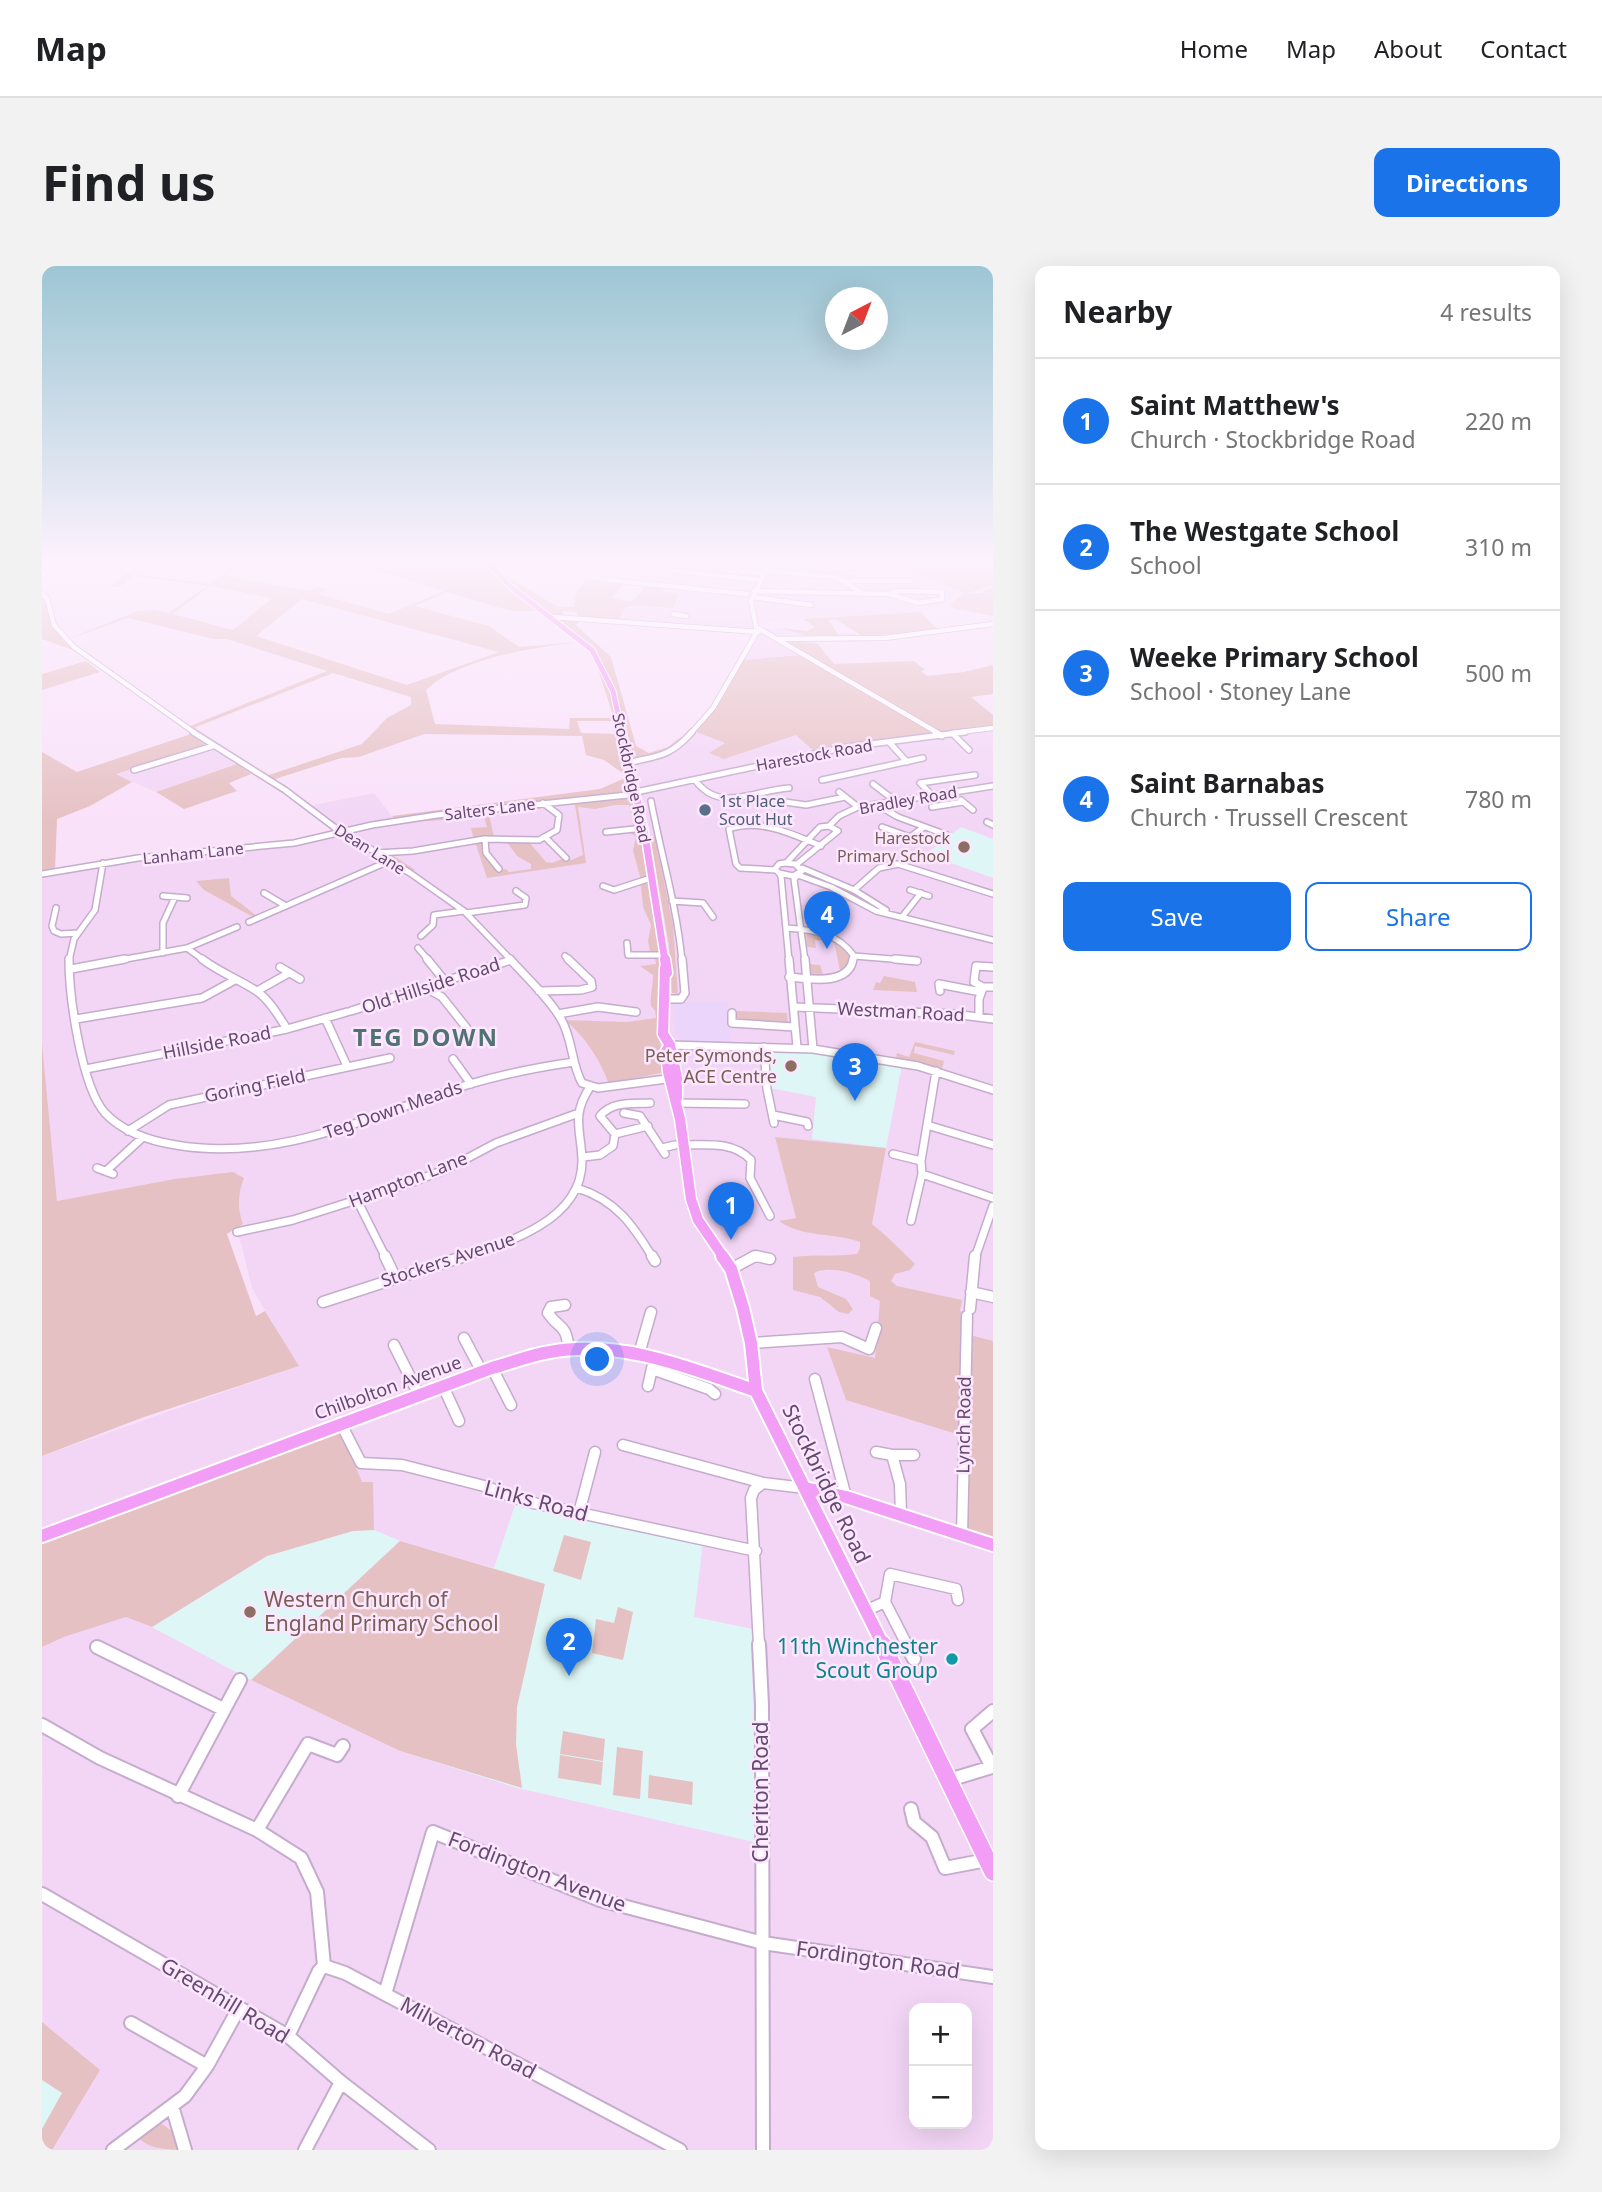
<!DOCTYPE html>
<html lang="en">
<head>
<meta charset="utf-8">
<style>
	body { margin:0; font-family:"Noto Sans",sans-serif; background:#f2f2f2; color:#202124 }
	.controls { position:absolute; right:21px; bottom:21px; display:grid; overflow:hidden; border-radius:14px; box-shadow:0 7px 28px #0002 }
	.controls button { width:63px; height:63px; display:grid; place-items:center; padding:0; border:0; border-bottom:2px solid #e0e0e0; background:#fff; color:#202124; font:35px sans-serif }
	.compass { position:absolute; left:783px; top:21px; width:63px; height:63px; border-radius:50%; background:#fff; box-shadow:0 7px 28px #0002; rotate:42deg }
	.you { position:absolute; left:556px; top:1094px; width:24px; height:24px; margin:-18px; border:5px solid #fff; border-radius:50%; background:#1a73e8; box-shadow:0 0 0 10px #1a73e833 }
	.badge { display:grid; place-items:center; width:46px; height:46px; border-radius:50%; background:#1a73e8; color:#fff; font-size:23px; font-weight:700 }
	.pin { position:absolute; translate:-50% -58px; filter:drop-shadow(0 2px 4px #0008) }
	.pin::after { content:''; position:absolute; top:37px; width:24px; height:21px; background:inherit; clip-path:polygon(0 0,100% 0,50% 100%) }
	.list { margin:0; padding:0; list-style:none }
	h2 { display:flex; justify-content:space-between; align-items:center; height:91px; margin:0; padding:0 28px; font-size:30px }
	h2 small { font-size:23px; font-weight:400; color:#757577 }
	.list li { display:grid; grid-template-columns:46px 1fr auto; gap:21px; align-items:center; box-sizing:border-box; height:126px; padding:0 28px; border-top:2px solid #e0e0e0 }
	.list b { display:block; font-size:26px; white-space:nowrap }
	.list p { margin:0; font-size:23px; white-space:nowrap; color:#757577 }
	.list em { font-size:23px; font-style:normal; color:#757577 }
	.actions { display:flex; gap:14px; padding:21px 28px }
	.actions a { flex:1; padding:16px 0; border:2px solid #1a73e8; border-radius:14px; text-align:center; font-size:24px; color:#1a73e8 }
	.actions .main { background:#1a73e8; color:#fff }
	.map { position:relative; flex:none; width:951px; height:1884px; overflow:hidden; border-radius:14px }
	header { display:flex; align-items:center; gap:42px; box-sizing:border-box; height:98px; padding:0 35px; background:#fff; border-bottom:2px solid #e0e0e0 }
	header strong { font-size:33px }
	nav { display:flex; gap:38px; margin-inline-start:auto; font-size:24px }
	.intro { display:flex; align-items:center; justify-content:space-between; box-sizing:border-box; height:168px; padding:0 42px }
	h1 { margin:0; font-size:49px }
	.button { padding:18px 32px; border-radius:14px; background:#1a73e8; color:#fff; font-size:24px; font-weight:700 }
	main { display:flex; gap:42px; padding:0 42px }
	aside { flex:1; background:#fff; border-radius:14px; box-shadow:0 7px 28px #0002 }
	.map>svg:first-child { display:block }
</style>
</head>
<body>
<header>
<strong>Map</strong>
<nav><a>Home</a><a>Map</a><a>About</a><a>Contact</a></nav>
</header>
<div class="intro"><h1>Find us</h1><a class="button">Directions</a></div>
<main>
<div class="map">
<svg width="951" height="1884" viewBox="0 0 951 1884">
	<rect width="100%" height="100%" fill="#f9e1fa"/>
	<path fill="#f3d6f6" fill-rule="evenodd" d="M611,292h173l62,4 72,30 -21,15 -19,5 -124,7 -41,5 1,5 -137,-10 6,-11 10,-3 38,3 6,-14 -17,-2 -16,-9 11,-17 -8,-2z
		M719,362h17l23,5h53l8,6h-46l2,6 -17,10 -58,5 16,-27h8z
		M951,461v1423h-950l-1,-503 22,-10 62,-20 26,10 99,53 149,71 118,37 242,55 -9,-345 12,-15 42,5 -44,-91 -106,-39 -106,-6 -507,189v-85l256,-90 -46,-78 -11,-45 -11,-22 -173,-20 -15,-158v-169l61,-11 173,-18 96,-20 260,-32 -1,-31 24,-5 38,-26 33,13 -16,9 14,6 72,-24zM872,1742h53v116h-53z
		M164,480l31,18 -81,28 -41,-18z
		M332,527l21,27 -51,11 -35,-25z
		M534,1088l71,6 79,26 23,9 7,6 42,83 -35,-7 -7,1 -9,14 5,137 -58,-12 9,-76 -209,27 -94,-27 -26,-11 -2,-48h-10l-22,-54 188,-65 30,-7z"/>
	<path fill="#ecd5fa" d="M630,736h54l3,3 1,40 32,2 3,19h-72l-6,-15 -11,-17z"/>
	<path fill="#def6f5" d="M919,561l32,12v39l-67,-24z
		M766,784l94,15 -16,83 -74,-9 4,-42 -46,-9 -2,-37z
		M474,1236l187,39 -9,76 58,12 2,213 -236,-54 -118,-37 74,-169 20,-14z
		M332,1264l26,11 -149,139 -99,-53 115,-71 86,-25z
		M0,1781l45,32 -44,71h-1z"/>
	<path fill="#e6c1c4" fill-rule="evenodd" d="M75,292h33l-19,16 78,10 36,-26h7l-26,18 82,15 9,-4 11,3 -10,4 71,20 55,-23 -108,-33h154l-6,4 11,12 5,-2 58,35h16l2,-15 11,-13 37,4 -12,15c22,5 21,5 34,-13l19,2 -2,5 16,2 -6,14 -38,-3 -10,3 -6,11 -41,-2 -1,-5 -15,-1 4,6h-18l-8,-6h-29l-64,-19 -33,14 75,20 30,21 61,-5c-44,5 -121,16 -154,48l9,34 134,5 1,-11h44l-22,-67 -38,-33 59,2 -34,2 -3,3 35,32 25,89 13,7 19,-6 13,-10 3,1c-15,14 -36,21 -56,19l34,212 -3,67 6,36 -56,12c-10,-26 -23,-46 -44,-64l62,2 29,-4 -1,-7 -4,-5c-1,-13 2,-19 2,-31l-13,-9 16,-2 -2,-12 -4,-1 -2,-10 3,-16 -8,-18 -3,-31 -7,-25 3,-15 -9,-4 7,-4 -5,-23h-14l-20,4 -17,-2 8,56 -99,15 -12,-36 -81,14 21,14 -4,2 -26,-16 90,-14h8l4,16 11,13 8,-2 3,3 22,-3v-5l-14,-8 -11,-15 23,1 17,20 6,1 15,-6 4,3 12,-5 -8,-50h-34v4h-21l-31,6 5,22 -20,3 -3,-12 16,-1 -3,-10 -86,6 -6,-7 208,-27 25,-11 -1,-4 -20,-14 -18,-5 -4,-19 -158,-2 -65,23 -18,1 -69,22 -6,-4 96,-32 25,-26 24,-13v-8l-78,-24 -142,56 -3,-2 139,-56 -100,-32h-13l-86,-21 -60,21 70,-28 16,-1 14,3 39,-27 -74,-10 -14,11h-9l32,-27zM168,320l62,12 -39,32 -60,-16zM260,333l197,53 -92,33 -151,-49zM535,455h38l4,13 -38,-1z
		M824,292h127v27l-27,9 15,-1 12,-6v29l-41,-8 -1,-5 13,-10 -76,-31h-18z
		M0,330c13,23 8,37 34,55l-34,-12z
		M879,346l18,19 -77,5c-5,-4 -22,-13 -24,-16h-9l10,16 -34,-1 -25,-7 27,3 8,-4 -12,-8z
		M738,374l38,4 16,20 80,-3 11,9 -4,1 6,5 37,-4 29,-7v29l-22,3 22,18v12l-51,8z
		M759,389l139,80 -124,18 -20,-18 -72,24 -15,-6 16,-10 -32,-12 20,-23 30,-48z
		M44,395l14,11 -58,18v-16z
		M149,468l15,12 -90,28 16,8 -42,24 -33,13 -2,51 -13,4v-122l35,20z
		M195,498l14,10 -22,9 8,8 -53,18 -28,-17z
		M608,571h5l18,88 5,69 -6,-1 -3,-48z
		M187,612l2,18 26,20 -4,1 -49,-27 -8,-9z
		M764,666l28,6 15,14 2,13 -16,11 -27,1v-13l12,1 3,9 17,-3 -6,-30 -19,-1 1,8 -9,-1z
		M842,710l31,6 2,10 -44,-2 3,-8 4,1z
		M696,745l49,2 1,11h-7l-1,-3 -44,-1 -3,-7z
		M873,776l40,9 -1,4 -39,-9 -1,7 30,8 -2,8 -46,-10 1,-6 12,4z
		M0,777l15,158 118,-22 58,-7 11,6c-6,15 -7,31 -1,46l-16,10 29,82 9,-5 34,55 -155,51 -102,39z
		M733,871l111,11 -14,76c17,14 28,25 43,40l-5,6 -15,4 -4,7 6,5 65,14 -2,11 8,3 2,21 23,6v199l-36,-11 3,-94 -114,-35 -19,-53 48,11 5,-57 -10,-5v-15c-14,-8 -42,-16 -56,-8l4,14 28,12 7,10 -5,5 -9,-2 -19,-15 -27,-7v-33c21,-3 42,0 64,-3l3,-6v-6c-28,-10 -57,-4 -81,-21l17,-3z
		M298,1162l22,54h11l1,48 -21,1 -86,25 -115,71 -26,-10 -62,20 -22,10v-106z
		M522,1269l27,7 -10,38 -28,-9z
		M358,1275l145,43 -28,123 -1,37 6,44 -122,-37 -149,-71z
		M576,1341l15,5 -10,48 -31,-7 4,-34 18,4z
		M521,1465l42,8 -2,22 -43,-7z
		M575,1481l26,4 -3,48 -27,-4z
		M518,1489l43,7 -2,23 -43,-7z
		M607,1509l44,7 -1,23 -44,-7z
		M0,1756l58,48 -48,80h-10v-21l20,-36 -20,-13z
		M120,1858l10,7 6,19c-16,-2 -28,0 -40,-13z"/>
	<g fill="none" stroke-linecap="round" stroke-linejoin="round">
		<defs>
			<path id="minor-far4" d="M685,292l-1,3 43,2
				M729,294l57,9 25,-1
				M669,303l6,-6 9,-2
				M0,305l3,3 -3,5
				M632,305l87,9
				M698,305l24,3
				M724,305l71,6 23,15
				M638,306l-2,-10 4,-4
				M567,314l138,14
				M806,315h63
				M712,325l135,3 29,9 24,-4v-7
				M0,328l5,4 7,27 20,22 121,86
				M847,328l10,-3 43,1
				M711,331l58,8
				M631,348l13,2
				M511,351l206,15
				M716,362l180,105
				M734,373l109,-1 108,-14
				M649,467l22,-25 44,-76 -6,-31 21,-43
				M910,467l41,-5"/>
			<path id="minor-far3" d="M151,466l92,58 49,37 76,46 54,38 48,50
				M893,466l7,4
				M912,469l15,15
				M847,476l18,20
				M589,496c29,-6 41,-7 61,-30
				M92,504l79,-24
				M653,514c25,34 59,10 94,8
				M780,514l101,-22
				M831,518l21,16
				M594,526l211,-45 118,-15
				M797,526l19,15
				M889,528l-11,-11 55,-8
				M919,534l12,10
				M609,535c10,53 26,106 31,160
				M743,536l21,3 39,-8
				M834,538l22,13 49,18
				M890,541l31,-5
				M945,556l6,3
				M787,560l10,-10 19,-9 135,-21
				M840,561l28,10 14,-10
				M564,566l38,-4
				M503,571l21,21
				M443,573l1,14 13,16
				M334,587l37,-2 71,-12 55,1 18,-10 2,-15 -16,-12
				M745,596l33,-35 9,-1 9,5 -41,33
				M743,597l10,1 7,7 -9,5 -14,-3 -4,-4 4,-5z
				M760,602l52,22 32,20
				M734,604l-36,-2 -4,-4 -7,-35c31,-11 63,5 92,17
				M737,607l2,3 8,85
				M0,608l96,-16 156,-15 78,-18 65,-10 200,-21
				M756,609l33,12 45,24 117,29
				M755,610l-3,3 11,82
				M561,620l11,4 37,-12
				M812,624l25,-22 19,-4 95,30
				M868,624l19,6
				M222,627l22,13
				M121,630l24,2
				M630,635l31,2 10,14
				M14,642l-4,18 2,5 7,3 17,-1
				M424,647l59,-8 1,-7 -10,-7
				M860,651l19,-24
				M207,656l140,-61
				M744,662c27,2 51,4 68,28l-1,5
				M379,670l12,-11 1,-10 30,-4
				M585,677l1,12h37
				M145,682l18,13
				M376,682l11,13
				M121,687v-30l12,-26
				M523,690l5,5
				M812,690l63,5
				M27,695l5,-22 21,-29 8,-47
				M73,695l72,-13 50,-21
				M466,695l3,-1"/>
			<path id="minor-far2" d="M27,693c0,36 12,127 36,154 19,20 45,28 71,32 104,18 198,-31 294,-61 34,-10 69,-17 104,-22
				M160,693c17,13 36,20 53,31 14,9 23,25 32,39
				M385,693l17,21
				M468,693c17,19 39,39 51,60 12,20 10,45 21,64l16,5 76,-10
				M747,693l8,88
				M763,693l8,90
				M853,693l22,2
				M238,701l20,12
				M951,701l-17,-1 -2,16 9,5h10
				M29,703l54,-10
				M747,711c20,2 60,9 64,-18
				M382,721l18,10 27,34
				M215,725l32,-18
				M497,725l42,-1 11,-3 -1,-6 -23,-22
				M898,725l-1,-7 42,8
				M622,733h17l4,-6 -3,-34
				M752,741l160,7 39,5
				M309,745l160,-51
				M690,747v10l63,4
				M516,748l40,-7 38,5
				M937,750v-17l4,-11
				M283,752l22,48
				M34,753l126,-21 33,-18
				M628,779l143,4 105,17 75,24
				M722,781l3,42 7,34
				M411,793l18,25
				M44,803l201,-40 60,-17
				M635,837l68,1
				M582,847l16,3 25,38
				M731,849l34,7 1,4
				M885,859l66,20
				M86,865l41,-26 221,-47
				M573,868l33,-8
				M641,879c24,0 50,-4 68,15l-1,18 20,38
				M620,882l13,-3
				M851,888l28,7
				M541,891l17,-2 13,-9 2,-12 -15,-18c12,-15 32,-12 50,-13
				M55,902l16,6
				M64,905l36,-33
				M880,908l71,24
				M535,922c39,12 56,37 76,70
				M315,934l29,58
				M869,955l11,-47 -1,-13 15,-90
				M195,966l56,-12 117,-37 39,-15 47,-25 80,-29
				M417,992c46,-14 124,-37 123,-98 -1,-31 -11,-44 8,-73
				M709,992h14
				M933,992l18,-52"/>
			<path id="minor-far1" d="M343,990l10,21
				M610,990l3,5
				M714,990l14,3
				M689,1003l24,-13
				M929,1026l22,5
				M281,1036l142,-46
				M523,1039l-14,2 -3,6c12,18 17,8 21,36
				M928,1043l5,-53
				M422,1072l18,34
				M709,1077l91,-6 27,12 7,-21
				M352,1079l25,50
				M597,1088l12,-42
				M450,1102l19,37
				M610,1103l57,20 6,5
				M773,1113l31,118
				M401,1120l16,35
				M606,1120l5,-22
				M299,1158l20,39 41,2 82,21 40,15 232,50
				M581,1179l140,38
				M834,1186l16,3 8,29 1,31
				M850,1189h22
				M537,1247l16,-61
				M920,1269l5,-219
				M843,1336l22,43
				M823,1345l20,-9 5,-28 66,15 2,11
				M717,1379l-8,-147 3,-8 9,-7 42,5"/>
			<path id="minor" d="M717,1378l3,61 1,445
				M864,1378l8,15
				M55,1381l126,62
				M0,1459l58,33 157,72 44,28 16,34 7,74
				M907,1514l43,-13 -20,-38 21,-18
				M136,1530l62,-116
				M869,1543l3,13 18,15 13,31 42,-8
				M215,1564l51,-86 29,11 6,-9
				M0,1628l246,142 53,46 88,68
				M282,1700l21,7 335,177
				M343,1728l48,-162 167,68 163,43 230,34
				M89,1757l76,43
				M246,1770l31,-65 5,-5
				M130,1840l13,44
				M71,1884l72,-54 22,-30 32,-58
				M263,1884l36,-68"/>
			<path id="major-far4" d="M441,292l28,29 81,63 21,41 9,42"/>
			<path id="major-far3" d="M580,466l23,103 20,126"/>
			<path id="major-far2" d="M623,693l2,14
				M623,702l-2,66 7,11 -4,6 2,21 12,47 11,80 7,21 26,38
				M629,783l6,29v20"/>
			<path id="major-far1" d="M680,990l9,13 12,39 8,35 5,48 127,254
				M763,1222l41,9 147,48
				M0,1270l450,-168c19,-5 38,-13 58,-16 71,-13 140,16 206,39"/>
			<path id="major" d="M840,1378l111,228"/>
		</defs>
		<use href="#minor-far4" stroke="#c5accd" stroke-width="6"/>
		<use href="#minor-far3" stroke="#c5accd" stroke-width="8"/>
		<use href="#minor-far2" stroke="#c5accd" stroke-width="10"/>
		<use href="#minor-far1" stroke="#c5accd" stroke-width="13"/>
		<use href="#minor" stroke="#c5accd" stroke-width="16"/>
		<use href="#major-far4" stroke="#fff" stroke-width="7"/>
		<use href="#major-far3" stroke="#fff" stroke-width="10"/>
		<use href="#major-far2" stroke="#fff" stroke-width="13"/>
		<use href="#major-far1" stroke="#fff" stroke-width="16"/>
		<use href="#major" stroke="#fff" stroke-width="20"/>
		<use href="#minor-far4" stroke="#fff" stroke-width="4.5"/>
		<use href="#minor-far3" stroke="#fff" stroke-width="5"/>
		<use href="#minor-far2" stroke="#fff" stroke-width="7"/>
		<use href="#minor-far1" stroke="#fff" stroke-width="10"/>
		<use href="#minor" stroke="#fff" stroke-width="12"/>
		<use href="#major-far4" stroke="#f29df6" stroke-width="5"/>
		<use href="#major-far3" stroke="#f29df6" stroke-width="7"/>
		<use href="#major-far2" stroke="#f29df6" stroke-width="10"/>
		<use href="#major-far1" stroke="#f29df6" stroke-width="12"/>
		<use href="#major" stroke="#f29df6" stroke-width="17"/>
	</g>
	<linearGradient id="sky" x2="0" y2="1"><stop stop-color="#9dc6d4"/><stop offset="0.53" stop-color="#fcf2fd"/><stop offset="1" stop-color="#fcf2fd" stop-opacity="0"/></linearGradient>
	<rect width="951" height="556" fill="url(#sky)"/>
	<circle fill="#5c6f8a" stroke="#fce7fe" stroke-width="2.5" cx="663" cy="544" r="7"/>
	<g fill="#8d6e63" stroke="#fce7fe" stroke-width="2.5">
		<circle cx="922" cy="581" r="7"/>
		<circle cx="749" cy="800" r="7"/>
		<circle cx="208" cy="1346" r="7"/>
	</g>
	<circle fill="#0f9aa8" stroke="#fce7fe" stroke-width="2.5" cx="910" cy="1393" r="7"/>
	<g text-anchor="middle" stroke-width="5" stroke-linejoin="round" paint-order="stroke">
		<g font-size="16" fill="#644a70" stroke="#fce7fe">
			<text transform="translate(772 489) rotate(-10)" y="6">Harestock Road</text>
			<text transform="translate(590 512) rotate(78)" y="6">Stockbridge Road</text>
			<text transform="translate(866 534) rotate(-10)" y="6">Bradley Road</text>
			<text transform="translate(448 543) rotate(-7)" y="6">Salters Lane</text>
			<text transform="translate(328 583) rotate(32)" y="6">Dean Lane</text>
			<text transform="translate(151 587) rotate(-6)" y="6">Lanham Lane</text>
		</g>
		<g font-size="16" fill="#4e5e75" stroke="#fce7fe" text-anchor="start">
			<text x="677" y="541">1st Place<tspan x="677" dy="18">Scout Hut</tspan></text>
		</g>
		<g font-size="16" fill="#785e54" stroke="#fce7fe" text-anchor="end">
			<text x="908" y="578">Harestock<tspan x="908" dy="18">Primary School</tspan></text>
		</g>
		<g font-size="18" fill="#644a70" stroke="#fce7fe">
			<text transform="translate(389 720) rotate(-18)" y="6">Old Hillside Road</text>
			<text transform="translate(859 746) rotate(3)" y="6">Westman Road</text>
			<text transform="translate(175 777) rotate(-11)" y="6">Hillside Road</text>
			<text transform="translate(213 820) rotate(-12)" y="6">Goring Field</text>
			<text transform="translate(351 844) rotate(-19)" y="6">Teg Down Meads</text>
			<text transform="translate(366 914) rotate(-21)" y="6">Hampton Lane</text>
			<text transform="translate(406 994) rotate(-18)" y="6">Stockers Avenue</text>
			<text transform="translate(346 1122) rotate(-20)" y="6">Chilbolton Avenue</text>
			<text transform="translate(922 1159) rotate(-89)" y="6">Lynch Road</text>
		</g>
		<g font-size="18" fill="#785e54" stroke="#fce7fe" text-anchor="end">
			<text x="735" y="796">Peter Symonds,<tspan x="735" dy="21">ACE Centre</tspan></text>
		</g>
		<g font-size="21" fill="#644a70" stroke="#fce7fe">
			<text transform="translate(784 1218) rotate(64)" y="7">Stockbridge Road</text>
			<text transform="translate(494 1235) rotate(15)" y="7">Links Road</text>
			<text transform="translate(719 1526) rotate(-90)" y="7">Cheriton Road</text>
			<text transform="translate(495 1606) rotate(21)" y="7">Fordington Avenue</text>
			<text transform="translate(836 1694) rotate(8)" y="7">Fordington Road</text>
			<text transform="translate(183 1735) rotate(31)" y="7">Greenhill Road</text>
			<text transform="translate(426 1772) rotate(28)" y="7">Milverton Road</text>
		</g>
		<g font-size="21" fill="#785e54" stroke="#fce7fe" text-anchor="start">
			<text x="222" y="1341">Western Church of<tspan x="222" dy="24">England Primary School</tspan></text>
		</g>
		<g font-size="21" fill="#0d838f" stroke="#fce7fe" text-anchor="end">
			<text x="896" y="1388">11th Winchester<tspan x="896" dy="24">Scout Group</tspan></text>
		</g>
		<g font-size="24" font-weight="bold" letter-spacing="2" fill="#517272" stroke="#fce7fe">
			<text x="384" y="780">TEG DOWN</text>
		</g>
	</g>
</svg>
<div class="controls">
<button>+</button>
<button>−</button>
</div>
<svg class="compass" viewBox="-18 -18 36 36"><path d="M0-13l5 13h-10z" fill="#e53935"/><path d="M0 13l5-13h-10z" fill="#757577"/></svg>
<div class="you"></div>
<div class="pin badge" style="left:689px;top:974px">1</div>
<div class="pin badge" style="left:527px;top:1410px">2</div>
<div class="pin badge" style="left:813px;top:835px">3</div>
<div class="pin badge" style="left:785px;top:683px">4</div>
</div>
<aside>
<h2>Nearby<small>4 results</small></h2>
<ul class="list">
<li><span class="badge">1</span><div><b>Saint Matthew's</b><p>Church · Stockbridge Road</p></div><em>220 m</em></li>
<li><span class="badge">2</span><div><b>The Westgate School</b><p>School</p></div><em>310 m</em></li>
<li><span class="badge">3</span><div><b>Weeke Primary School</b><p>School · Stoney Lane</p></div><em>500 m</em></li>
<li><span class="badge">4</span><div><b>Saint Barnabas</b><p>Church · Trussell Crescent</p></div><em>780 m</em></li>
</ul>
<div class="actions"><a class="main">Save</a><a>Share</a></div>
</aside>
</main>
</body>
</html>
